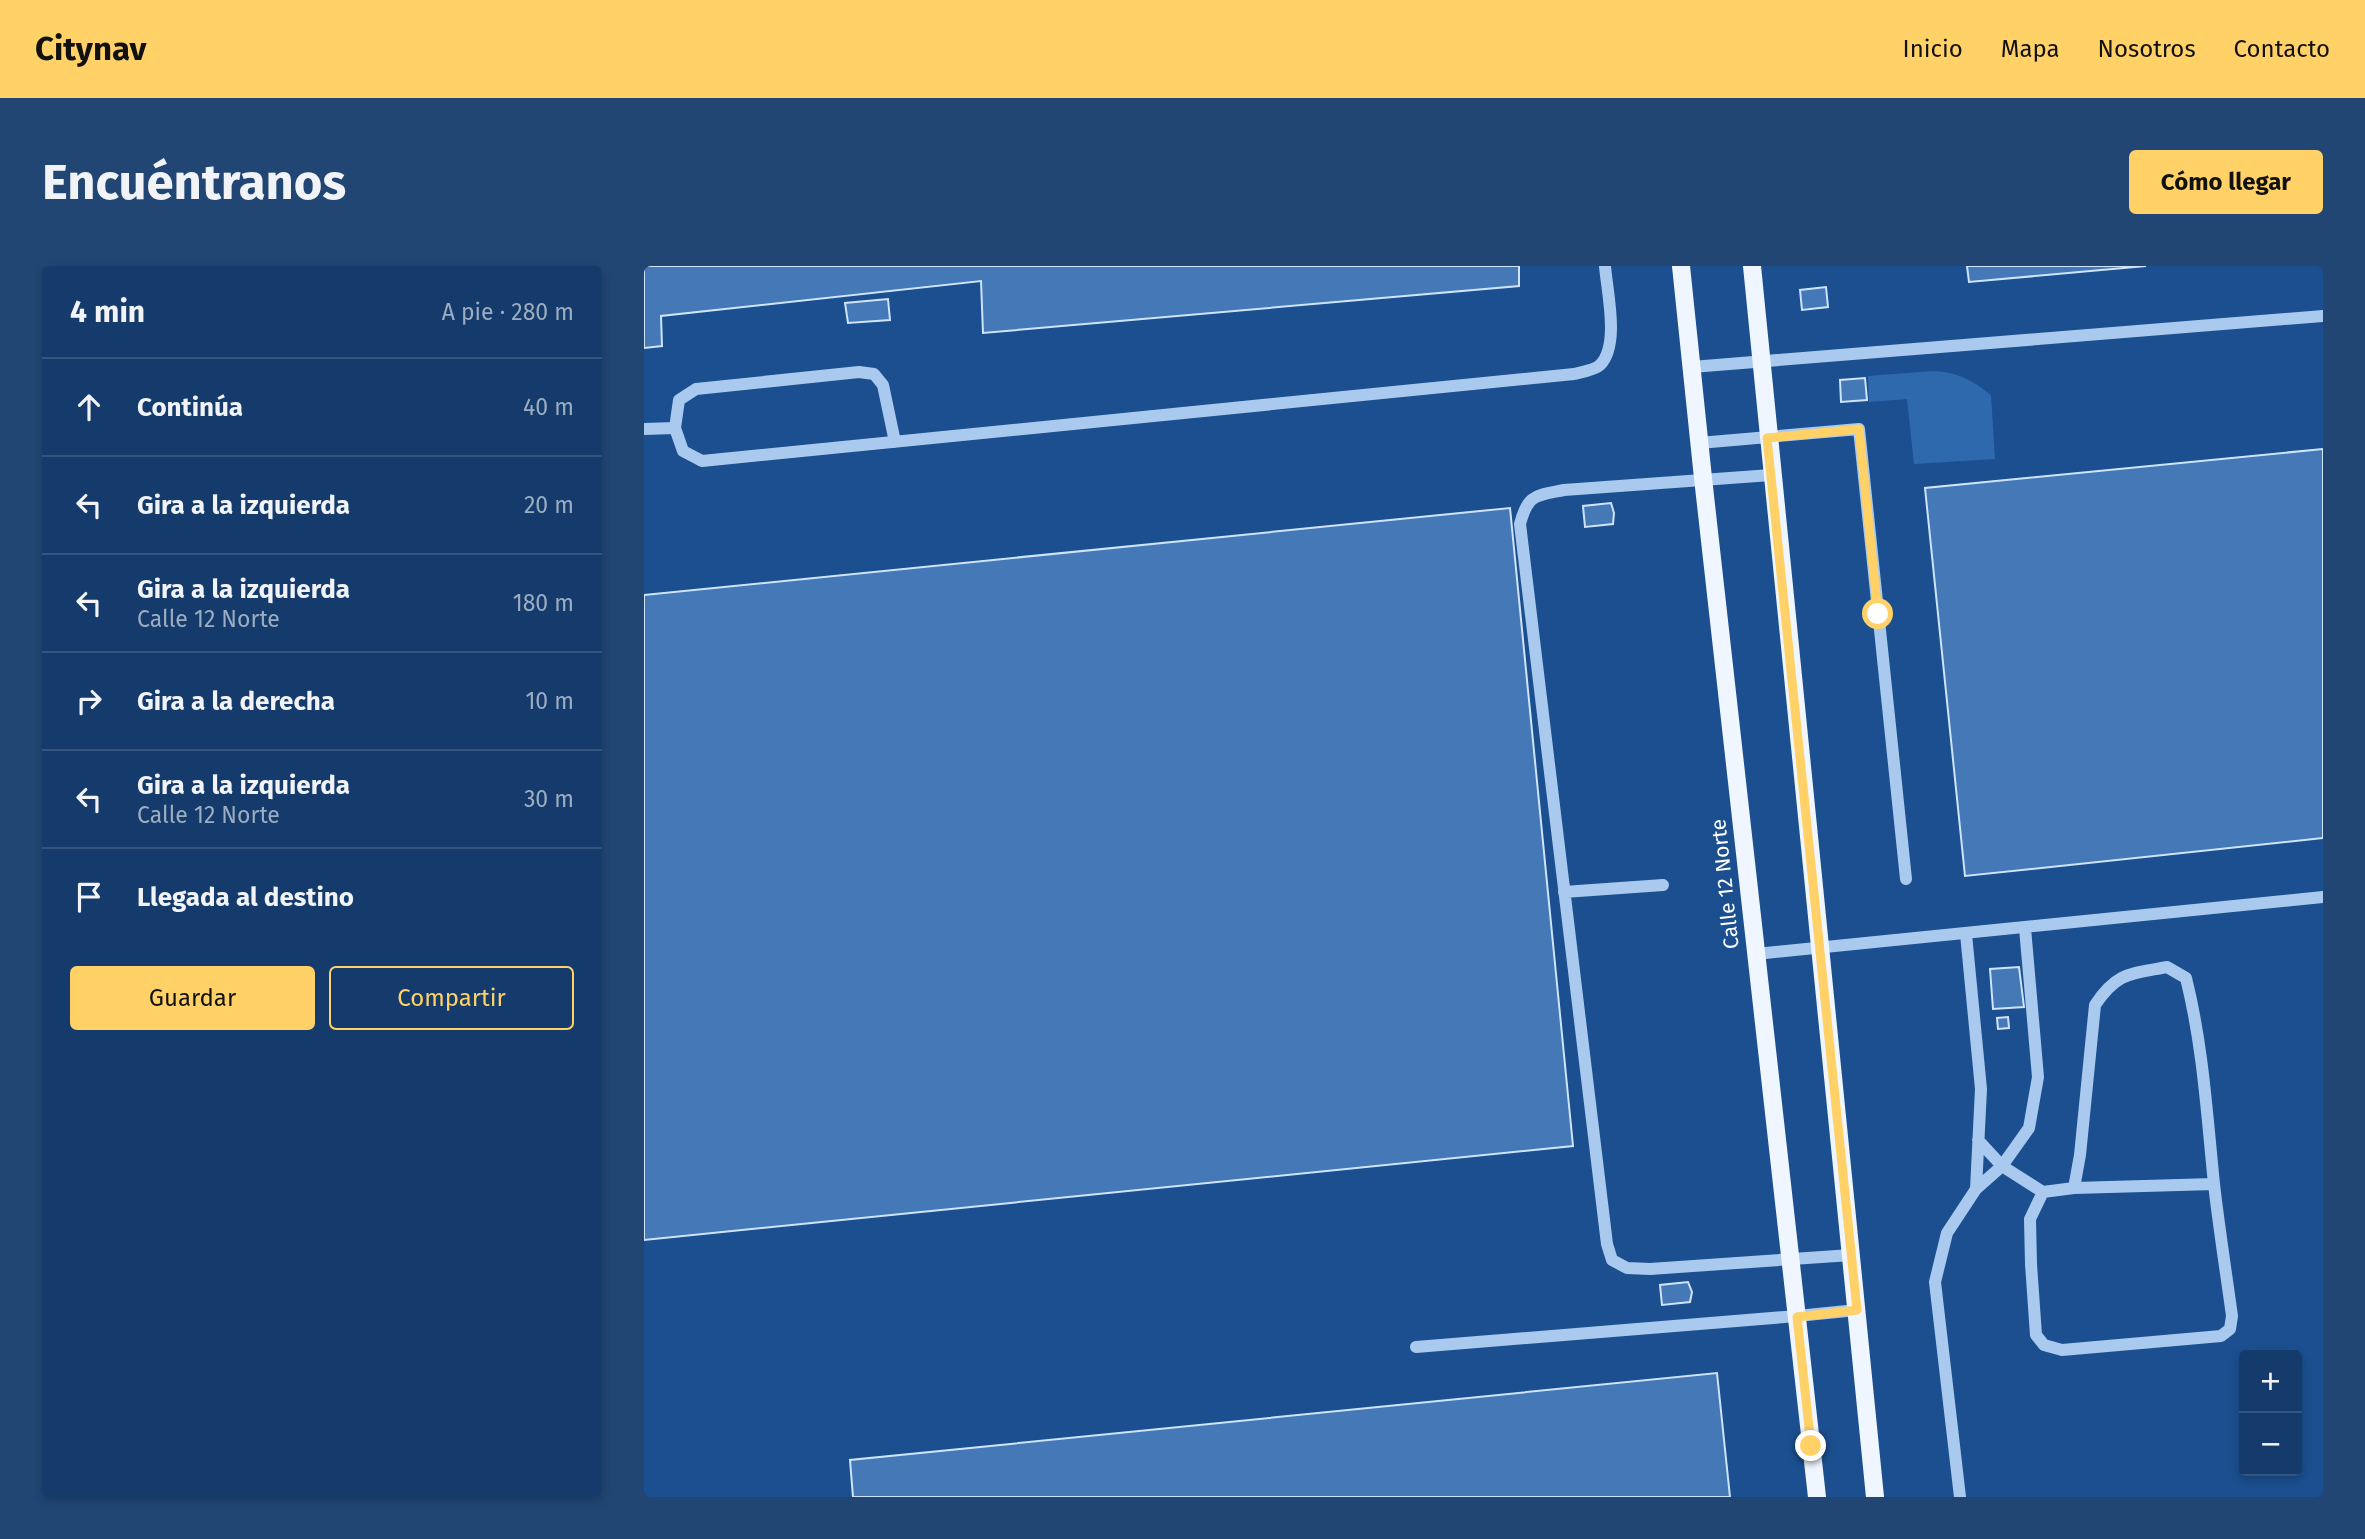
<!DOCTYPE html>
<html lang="es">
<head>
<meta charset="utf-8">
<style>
	body { margin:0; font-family:"Fira Sans",sans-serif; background:#214673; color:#f1f3f6 }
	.controls { position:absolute; right:21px; bottom:21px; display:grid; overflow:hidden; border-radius:7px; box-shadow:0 4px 10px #0003 }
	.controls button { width:63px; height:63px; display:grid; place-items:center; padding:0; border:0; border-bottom:2px solid #33557e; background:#143b6b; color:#f1f3f6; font:35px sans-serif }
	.stop { position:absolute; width:21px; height:21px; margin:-16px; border:5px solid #ffd166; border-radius:50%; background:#fff }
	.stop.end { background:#ffd166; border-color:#fff; box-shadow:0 2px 7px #0008 }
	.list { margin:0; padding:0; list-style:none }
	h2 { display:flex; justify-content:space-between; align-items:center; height:91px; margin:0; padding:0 28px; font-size:30px }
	h2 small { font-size:23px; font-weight:400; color:#9dadc1 }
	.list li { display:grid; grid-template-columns:46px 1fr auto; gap:21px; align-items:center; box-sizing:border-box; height:98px; padding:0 28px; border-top:2px solid #33557e }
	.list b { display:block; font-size:26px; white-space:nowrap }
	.list p { margin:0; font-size:23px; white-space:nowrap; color:#9dadc1 }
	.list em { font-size:23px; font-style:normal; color:#9dadc1 }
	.actions { display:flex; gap:14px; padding:21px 28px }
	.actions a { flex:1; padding:16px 0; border:2px solid #ffd166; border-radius:7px; text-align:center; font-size:24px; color:#ffd166 }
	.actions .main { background:#ffd166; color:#111 }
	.icon { flex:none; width:38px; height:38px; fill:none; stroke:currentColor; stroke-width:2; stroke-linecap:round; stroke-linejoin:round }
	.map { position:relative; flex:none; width:1679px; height:1231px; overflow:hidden; border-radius:7px }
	header { display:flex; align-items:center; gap:42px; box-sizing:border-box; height:98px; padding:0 35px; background:#ffd166; color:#111 }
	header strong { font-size:33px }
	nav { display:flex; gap:38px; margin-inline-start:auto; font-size:24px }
	.intro { display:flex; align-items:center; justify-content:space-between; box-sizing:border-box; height:168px; padding:0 42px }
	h1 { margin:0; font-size:49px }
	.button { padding:18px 32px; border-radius:7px; background:#ffd166; color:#111; font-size:24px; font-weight:700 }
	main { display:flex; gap:42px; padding:0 42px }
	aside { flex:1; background:#143b6b; border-radius:7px; box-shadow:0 4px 10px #0003 }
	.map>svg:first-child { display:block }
</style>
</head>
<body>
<header>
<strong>Citynav</strong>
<nav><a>Inicio</a><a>Mapa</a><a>Nosotros</a><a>Contacto</a></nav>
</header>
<div class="intro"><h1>Encuéntranos</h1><a class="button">Cómo llegar</a></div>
<main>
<aside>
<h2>4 min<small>A pie · 280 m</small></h2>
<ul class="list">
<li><svg class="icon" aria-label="ahead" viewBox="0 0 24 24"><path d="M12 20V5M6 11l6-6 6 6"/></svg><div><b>Continúa</b></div><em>40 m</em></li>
<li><svg class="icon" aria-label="left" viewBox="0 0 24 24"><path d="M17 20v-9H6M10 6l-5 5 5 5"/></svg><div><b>Gira a la izquierda</b></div><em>20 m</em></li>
<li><svg class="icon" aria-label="left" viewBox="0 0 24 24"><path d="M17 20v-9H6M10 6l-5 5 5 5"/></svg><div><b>Gira a la izquierda</b><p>Calle 12 Norte</p></div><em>180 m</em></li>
<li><svg class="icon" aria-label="right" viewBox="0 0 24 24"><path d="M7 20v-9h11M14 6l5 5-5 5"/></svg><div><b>Gira a la derecha</b></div><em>10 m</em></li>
<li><svg class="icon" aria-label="left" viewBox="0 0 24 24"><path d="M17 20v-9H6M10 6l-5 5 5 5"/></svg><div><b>Gira a la izquierda</b><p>Calle 12 Norte</p></div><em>30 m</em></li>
<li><svg class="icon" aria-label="arrive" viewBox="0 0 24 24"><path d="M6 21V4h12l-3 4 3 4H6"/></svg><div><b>Llegada al destino</b></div></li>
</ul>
<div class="actions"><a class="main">Guardar</a><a>Compartir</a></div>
</aside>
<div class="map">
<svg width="1679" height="1231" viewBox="0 0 1679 1231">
	<rect width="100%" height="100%" fill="#1b4f8f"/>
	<path fill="#2e69ad" d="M1289,105c24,1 39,9 58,24l4,64 -81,5 -7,-65 -38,3 -1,-26z"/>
	<path fill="#4478b7" stroke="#cfe3fa" stroke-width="2" d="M0,0h875v20l-536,47 -2,-52 -320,35 1,30 -18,2z
		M1323,0h179l-177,16z
		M1182,21l2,20 -26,3 -2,-20z
		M244,33l2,21 -42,3 -3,-20z
		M1221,112l2,22 -26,2 -1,-22z
		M1679,183v389l-358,38 -40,-388z
		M967,237l3,10 -1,11 -28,3 -2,-21z
		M866,242l63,638 -929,94v-645z
		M1375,701l5,40 -31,2 -3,-40z
		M1364,751l1,11 -11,1 -1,-11z
		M1044,1016l4,10 -2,10 -28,3 -2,-20z
		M1073,1107l13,124h-877l-3,-37z"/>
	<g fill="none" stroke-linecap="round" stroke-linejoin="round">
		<path stroke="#a9c9ee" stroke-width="12" d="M1048,101l631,-51
			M0,163l31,-1
			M251,176l-12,-57 -9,-11 -15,-2 -163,17 -17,11 -4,28 8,23 19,10 872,-87c8,-2 21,-4 26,-9 20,-20 7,-73 5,-99
			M1055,177l160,-14 47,450
			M1127,209l-207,15c-29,6 -36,4 -44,34l87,720 5,16 15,8 23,1 201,-14
			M920,626l99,-7
			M1322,668l15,155 -5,100
			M1112,688l567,-57
			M1334,874l24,26 41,26 31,-4 140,-4
			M1399,926l-13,27 1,45 5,71 8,10 18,5 159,-14 9,-7 2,-13c-6,-44 -13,-88 -18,-132 -7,-69 -11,-138 -28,-206l-19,-11c-37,7 -50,5 -72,38l-15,150 -6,33
			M772,1081l381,-31 60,-6
			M1316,1231l-25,-215 12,-49 29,-44 26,-23 27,-38 9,-51 -13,-149"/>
		<path stroke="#f0f6ff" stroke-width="18" d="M1037,0l22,212 114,1019
			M1108,0l123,1231"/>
	</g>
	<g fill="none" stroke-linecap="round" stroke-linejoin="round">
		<path stroke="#ffd166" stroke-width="9" d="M1167,1180l-14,-129 60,-7 -90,-872 92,-9 19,185"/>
	</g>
	<g text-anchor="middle" stroke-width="6" stroke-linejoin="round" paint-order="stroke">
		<g font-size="21" fill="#fff" stroke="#1b4f8f">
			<text transform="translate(1081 618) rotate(-96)" y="7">Calle 12 Norte</text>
		</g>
	</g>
</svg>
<div class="controls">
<button>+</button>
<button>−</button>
</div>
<div class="stop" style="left:1234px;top:348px"></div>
<div class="stop end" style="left:1167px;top:1180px"></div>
</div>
</main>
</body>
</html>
